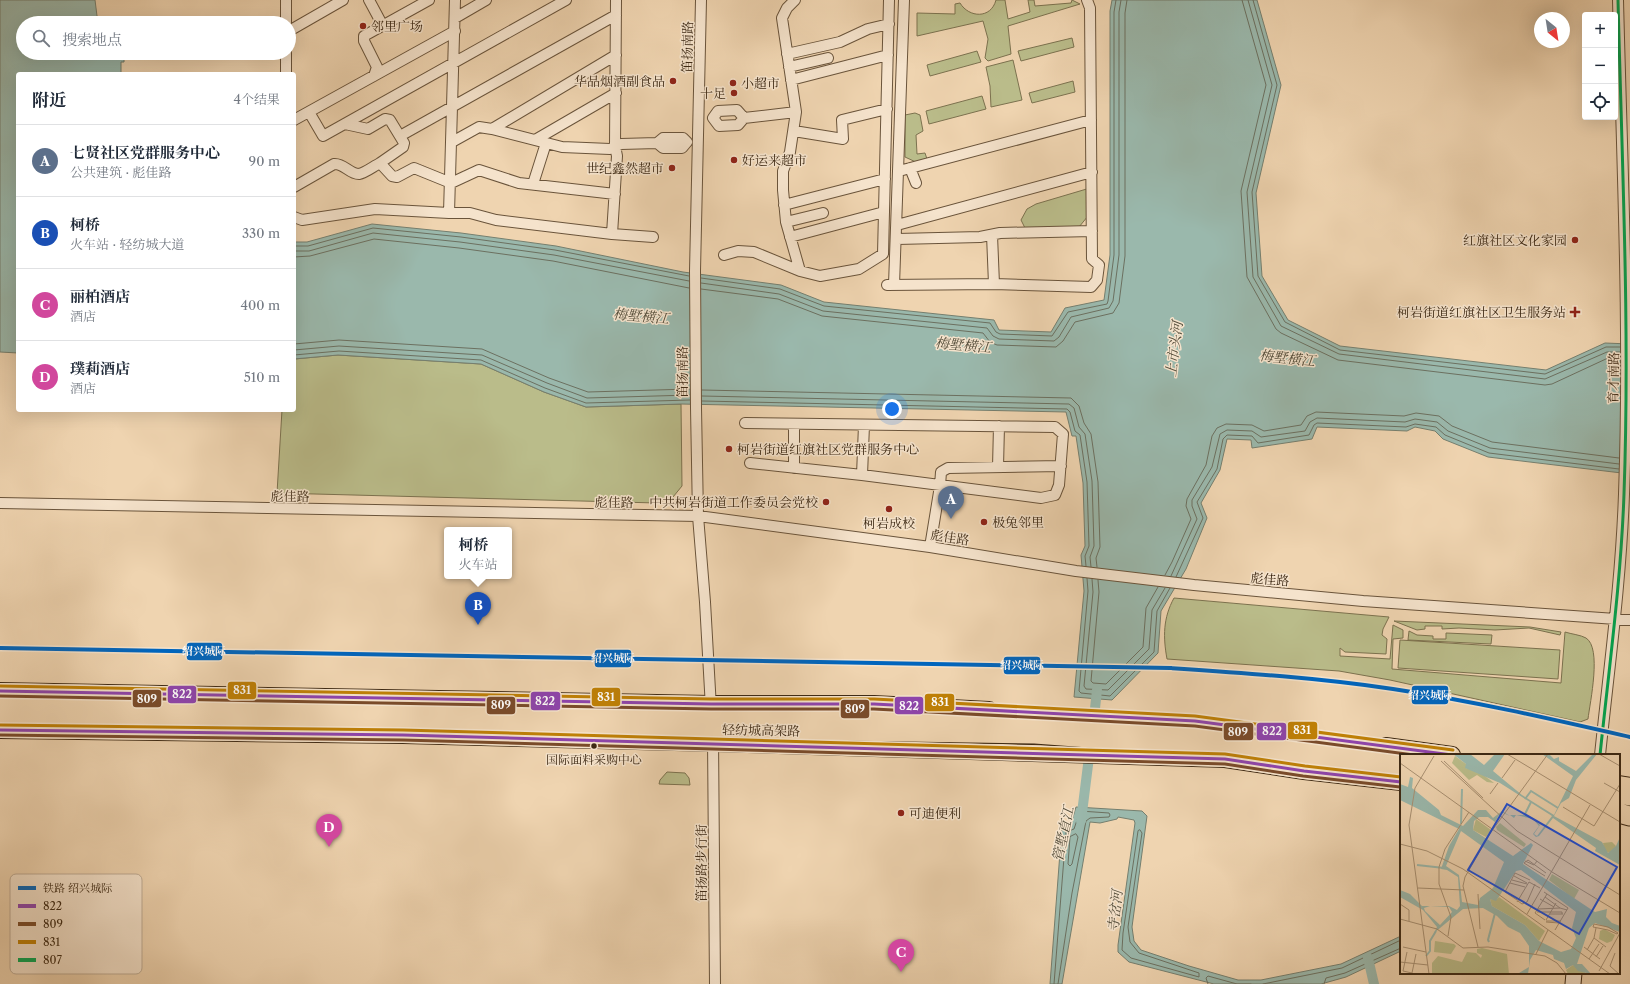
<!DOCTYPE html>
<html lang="zh">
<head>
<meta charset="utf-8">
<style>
	body { margin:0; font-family:"Libre Caslon Text","Noto Serif SC",serif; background:#f2f2f3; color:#1f2937 }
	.controls { position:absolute; right:12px; top:12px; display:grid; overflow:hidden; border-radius:4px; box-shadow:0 4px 16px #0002 }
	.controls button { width:36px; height:36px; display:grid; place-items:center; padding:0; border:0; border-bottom:1px solid #e0e1e3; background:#fff; color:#1f2937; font:20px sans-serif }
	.compass { position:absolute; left:1534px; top:12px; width:36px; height:36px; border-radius:50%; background:#fff; box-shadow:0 4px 16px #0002; rotate:150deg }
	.you { position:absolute; left:892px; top:409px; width:14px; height:14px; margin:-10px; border:3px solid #fff; border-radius:50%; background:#1a73e8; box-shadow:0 0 0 6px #1a73e833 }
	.badge { display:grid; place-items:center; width:26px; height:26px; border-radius:50%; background:#ea580c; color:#fff; font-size:13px; font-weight:700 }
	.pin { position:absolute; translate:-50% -33px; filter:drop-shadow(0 1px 2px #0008) }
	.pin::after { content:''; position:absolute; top:21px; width:14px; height:12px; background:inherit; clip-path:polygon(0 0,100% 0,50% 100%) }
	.popup { position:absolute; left:444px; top:527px; width:68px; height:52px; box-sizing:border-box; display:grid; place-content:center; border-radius:4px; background:#fff; filter:drop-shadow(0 1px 3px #0005); font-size:13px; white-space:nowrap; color:#747a83 }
	.popup b { font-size:15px; color:#1f2937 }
	.popup::after { content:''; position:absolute; left:50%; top:100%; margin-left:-8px; border:8px solid transparent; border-top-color:#fff }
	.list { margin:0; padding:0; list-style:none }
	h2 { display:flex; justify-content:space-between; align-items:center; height:52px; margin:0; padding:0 16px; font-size:17px }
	h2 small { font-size:13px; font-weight:400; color:#747a83 }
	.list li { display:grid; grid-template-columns:26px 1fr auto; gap:12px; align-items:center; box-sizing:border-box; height:72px; padding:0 16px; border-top:1px solid #e0e1e3 }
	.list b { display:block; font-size:15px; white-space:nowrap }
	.list p { margin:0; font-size:13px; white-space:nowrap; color:#747a83 }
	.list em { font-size:13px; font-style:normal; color:#747a83 }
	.icon { flex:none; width:22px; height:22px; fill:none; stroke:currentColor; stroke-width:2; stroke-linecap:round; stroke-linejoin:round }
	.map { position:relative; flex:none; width:1630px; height:984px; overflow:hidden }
	.search { position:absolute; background:#fff; box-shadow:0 4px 16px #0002; left:16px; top:16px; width:280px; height:44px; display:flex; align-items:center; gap:10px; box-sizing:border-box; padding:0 14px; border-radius:22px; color:#747a83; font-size:15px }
	.panel { position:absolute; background:#fff; box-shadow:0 4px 16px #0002; left:16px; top:72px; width:280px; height:340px; border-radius:4px }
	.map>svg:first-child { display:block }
</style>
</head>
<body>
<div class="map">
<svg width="1630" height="984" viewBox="0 0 1630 984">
	<rect width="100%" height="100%" fill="#efd4b0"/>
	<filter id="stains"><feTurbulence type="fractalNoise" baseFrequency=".005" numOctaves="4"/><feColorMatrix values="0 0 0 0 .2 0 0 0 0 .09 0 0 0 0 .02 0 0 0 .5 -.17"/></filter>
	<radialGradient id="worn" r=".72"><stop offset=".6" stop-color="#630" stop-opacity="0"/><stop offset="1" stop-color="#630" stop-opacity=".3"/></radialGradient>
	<path fill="#babc8a" stroke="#7c724f" d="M996,0h9l3,19 22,-7 -2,-12h6l1,6 36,-3 1,-3 8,4 -72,22 3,28 -23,7 -3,-3 3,-19 -5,-18 -66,15v-23l38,1v-10l5,-1c9,15 31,16 36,-3z
		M1072,38l2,9 -53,14 -3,-10z
		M977,51l4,11 -51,14 -3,-11z
		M1013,60l9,40 -31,7 -1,-21 -4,-19z
		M1073,81l2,11 -43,11 -3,-10z
		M982,96l4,13 -57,15 -3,-13z
		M915,113l5,2 3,16 -7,4 1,19 8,-1 2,6 -9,4 -13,-6v-42z
		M1090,188l-2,28 -9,11 -54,1 -4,-8 6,-11 9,-5z
		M338,355l143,9 63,28 42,15 95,-3 1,82 -9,11 -16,6 -380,-10 5,-83h12v-51z
		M1174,598l215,19 -6,12 -1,6 5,4 -1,15 -41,-2 -5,-4v8l50,3 3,-34 10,5v8l-10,1 -1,30 169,14 4,-51c6,2 16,3 21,6 16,10 4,64 2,81l-8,3 -190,-42 -51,-9 -172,-12c-4,-22 -4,-41 7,-61z
		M1394,621l136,6 31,5 -1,3 -31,-7 -34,2 -36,-2 -17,1v-3h-17v3l-8,1z
		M1409,631l8,4 16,1v3h13v-6l46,2 -1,9 -83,-4z
		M1400,640l160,10 -2,29 -160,-11z
		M667,772l18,1 4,5 1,7 -31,-1 1,-4z"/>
	<path fill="#9ab8ac" stroke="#757f6f" d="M0,0h95l2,16 9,7h-83v30h101v9h-3v12h-103v279l-18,-1z
		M1112,0h145l24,85 -25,108 6,83 26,44 52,26 206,24 59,-27 25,1v130l-142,-17 -45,-18 -8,-8 -20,-4 -8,4 -90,-4 -5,12 -60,9 -1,-8 -24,-1 -7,31 -19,33 6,15 -21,51 -25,42 -3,42 -46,47 -38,-3 10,-106 -3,-36 4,-9 -2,-63 -7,-47h-4l-6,-24 -385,-8 -95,3 -42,-15 -63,-28 -143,-9 -44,4v-117h13l65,-18 89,9 95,13 127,26 98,13 43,17 170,18 5,10 52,2 14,-24 39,-8 6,-45v-244z
		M1076,807l66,4 5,5 -15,111 2,14 7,9 48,16 49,14h23l80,-16 60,-28v15l-55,26 -25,7h-107l-85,-22 -11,-10v-7l17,-122 -1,-3 -16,-3 -1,2 -17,4 -10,-1 -28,162h-12l12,-158 8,1z"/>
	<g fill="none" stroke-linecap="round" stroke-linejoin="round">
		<path stroke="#6c7060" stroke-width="1" d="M1242,0l24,85 -25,106 6,86 29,52 5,4 57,27 207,25 7,-1 56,-26h12
			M1248,0l24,85 -25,107 6,85 28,49 58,28 206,25 62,-27h13
			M1253,0l24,85 -25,107 6,84 27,46 55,28 205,24 61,-27h14
			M294,246h14l65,-18 88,9 94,13 134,26
			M294,251h15l64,-18 87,9 94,13 135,26
			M294,257l16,-1 64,-17 85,9 94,13 136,27
			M701,278l79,11 44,17 166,17 6,9 4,2 52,2 16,-24 39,-8 1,-3 6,-46v-243l2,-12
			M701,283l78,11 44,17 164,17 6,8 6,3 55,2 5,-4 12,-20 38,-9 4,-7 6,-46v-243l2,-12
			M701,289l77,10 44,17 161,17 7,9 7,3 59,2 7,-6 12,-19 38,-9 6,-10 6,-47v-243l2,-13
			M294,344l45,-4 143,9 67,29 39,14 102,-3
			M294,350l45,-4 143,9 65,28 40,15 103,-3
			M294,355l45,-4 142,9 64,28 41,15 104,-3
			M702,390l369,8 8,8 5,17 7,11 7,48 2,65 -4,11 1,9
			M702,396l367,8 5,4 5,19 6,7 7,47 2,65 -4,11 1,10
			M702,401l365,8 3,3 5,19 5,4 7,47 2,64 -4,10 1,10
			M1165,575l7,-13 19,-43 -5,-13 1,-7 19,-34 6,-29 5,-8 9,-4 26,1 12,6 37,-6 6,-9 9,-4 88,4 12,-3 23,3 13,10 40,16 127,16
			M1171,576l26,-57 -5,-13v-6l20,-33 8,-33 7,-4 25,1 9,6 44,-6 5,-9 7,-4 88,4 10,-3 22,3 11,9 42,17 129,16
			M1176,577l27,-59 -6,-16 20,-33 6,-30 4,-4 25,1 6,7 51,-8 5,-10 3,-2 89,4 9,-3 21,3 9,8 44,18 130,16
			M1087,578l1,13 -9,100 2,2 29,3 44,-44 3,-41 13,-23
			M1092,579l1,13 -9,94 2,3 22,1 41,-41 3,-39 13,-22
			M1098,580l1,12 -8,89 2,2 13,1 37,-37 3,-39 12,-21
			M1140,830l2,3 -14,94 2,15 9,11 60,20v4l-68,-19 -9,-8 1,-17 15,-102z
			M1076,834l2,3 -6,27 -2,2 -2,-2 2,-27z
			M1054,984l12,-152 8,-3 6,-18 29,2 1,2 -1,2 -19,1 -4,3 -14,72 -14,91
			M1208,984l-2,-6 2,-2 29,8h14
			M1263,984l79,-16 59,-28
			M1324,984l2,-6 19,-5 56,-25"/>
		<path stroke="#9ab8ac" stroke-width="10" d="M1093,727l4,-37
			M1081,821l9,-72
			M1368,958l6,26"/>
		<defs>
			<path id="street" d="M286,0v23
				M369,0l14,26
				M701,0l-6,271 1,137 2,108 7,86 6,106
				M795,0l-8,8 -5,10 14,94 -6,40 -7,19v19l3,32 14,49
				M455,18l31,-18
				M289,31l54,-31
				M286,53v21
				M787,54l53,-12 28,-13 21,-5
				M789,67l39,-9
				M374,76l3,-9 -13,-26v-5l65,-36
				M791,80l97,-25
				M737,110l7,8 -6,7 -19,1 -6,-8 5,-7z
				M309,112l14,24 243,-136
				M744,118l52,-6
				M294,120l161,-89
				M345,124l23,5 17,-10 5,1 14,23 -1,4 -23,16
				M492,129l124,-74
				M794,131l49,8 -1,-19 45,-11
				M400,136l216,-121
				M663,138h20l4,4 -5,6h-19l-6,-5z
				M535,140l81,-47
				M452,142l27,-15 13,2 70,18 48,2 11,-5 36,-1
				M910,168l6,15
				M899,171l192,-51
				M533,184l13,-41
				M294,187l40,-23c10,-1 15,10 25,10 6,-1 15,-8 21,-11l12,13 5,1 17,-9 37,15 28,-13 40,13 96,11
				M784,205l101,-26
				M449,213l6,-213
				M294,217l8,3 73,-11 74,4h21l26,7 116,14 41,3
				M786,222l37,-9
				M897,225l195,-53
				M612,234l5,-78 -2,-10 1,-146
				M992,235l2,49
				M790,237l94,-25
				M897,239l83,-2 20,-4 92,-2
				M724,255l14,-4 16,1 46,19 20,5 39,-7 24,-15 6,-254
				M887,285l107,-1 97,3 6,-7 2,-15 -7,-6 -2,-251 -3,-8
				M894,285l10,-285
				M745,423l310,4 8,7 -4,51 -4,10 -14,3 -179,-23 -112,-12
				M998,467l1,-41
				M794,468v-44
				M862,475l2,-50
				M0,503l698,13 232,31 146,24 118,14 169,16 267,19
				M930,547l10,-61 1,-14 7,-4 113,-2
				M713,738l2,246
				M1600,755c9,-87 21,-173 24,-261 6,-165 -2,-329 -6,-494"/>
			<path id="secondary" d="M1573,984l1,-11"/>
			<path id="primary" d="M0,691l711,13h163l115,6
				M0,730l403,5 311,8 511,16 79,12 97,11
				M1386,746l66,9
				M1619,784l11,2"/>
			<path id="highway" d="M1619,794l11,2
				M1619,813l11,3"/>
		</defs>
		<use href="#street" stroke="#6a543b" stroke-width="12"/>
		<use href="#secondary" stroke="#3d2914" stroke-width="17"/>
		<use href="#primary" stroke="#3d2914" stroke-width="18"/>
		<use href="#highway" stroke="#3d2914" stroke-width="21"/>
		<use href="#street" stroke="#f5e3cc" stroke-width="10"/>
		<use href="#secondary" stroke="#f5e3cc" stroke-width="15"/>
		<use href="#primary" stroke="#efd4b0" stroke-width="16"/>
		<use href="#highway" stroke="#efd4b0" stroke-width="19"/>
		<defs>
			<path id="highway-bridge" d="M0,703c200,4 399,10 599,11 268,1 537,-1 802,41
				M0,718l1035,16 189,14 143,17 34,6"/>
		</defs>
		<use href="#highway-bridge" stroke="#3d2914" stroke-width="21" stroke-linecap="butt"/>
		<use href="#highway-bridge" stroke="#efd4b0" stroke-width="19"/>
		<defs>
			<path id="bus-1" d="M0,691l711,13h163l321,17 257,34
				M0,730l403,5 822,24 79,12 97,11"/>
			<path id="bus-2" d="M0,696l711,13h163l321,17 219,29
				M0,735l403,5 822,24 78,12 97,11"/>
			<path id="bus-3" d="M0,686l711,13h163l321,17 258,34
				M0,725l403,5 822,24 80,12 96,11"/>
			<path id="bus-4" d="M1600,755c9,-87 21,-174 24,-261 6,-165 -2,-329 -6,-494"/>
		</defs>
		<use href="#bus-1" stroke="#f5e3cc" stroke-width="6"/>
		<use href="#bus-2" stroke="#f5e3cc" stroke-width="6"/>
		<use href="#bus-3" stroke="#f5e3cc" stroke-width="6"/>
		<use href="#bus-4" stroke="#f5e3cc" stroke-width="6"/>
		<use href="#bus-1" stroke="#8e44ad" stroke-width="3"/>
		<use href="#bus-2" stroke="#7a4b2a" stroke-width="3"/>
		<use href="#bus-3" stroke="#bf8006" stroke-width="3"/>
		<use href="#bus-4" stroke="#00a651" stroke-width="3"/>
		<defs>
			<path id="rail-1" d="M0,648l1170,20c74,5 149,10 223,21 80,12 158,30 237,48"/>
		</defs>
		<use href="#rail-1" stroke="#f5e3cc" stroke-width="7"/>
		<use href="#rail-1" stroke="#0065bd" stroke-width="4"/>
	</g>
	<g fill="#8f2418" stroke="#f5e3cc" stroke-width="1.5">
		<circle cx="363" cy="26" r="4"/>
		<circle cx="673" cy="81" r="4"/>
		<circle cx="733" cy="83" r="4"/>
		<circle cx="734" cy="93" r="4"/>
		<circle cx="734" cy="160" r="4"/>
		<circle cx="672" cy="168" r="4"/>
		<circle cx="1575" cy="240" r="4"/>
		<path d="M1573 306h4v4h4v4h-4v4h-4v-4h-4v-4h4z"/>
		<circle cx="729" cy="449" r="4"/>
		<circle cx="826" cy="502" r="4"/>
		<circle cx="889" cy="509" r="4"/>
		<circle cx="984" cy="522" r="4"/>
		<circle cx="901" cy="813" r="4"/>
	</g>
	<circle fill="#3d2914" stroke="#f5e3cc" stroke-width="1.5" cx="594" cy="746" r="3.5"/>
	<g text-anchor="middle" stroke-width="3" stroke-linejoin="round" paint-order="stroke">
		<g font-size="12" fill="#3d2914" stroke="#f5e3cc">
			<text x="594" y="764">国际面料采购中心</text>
		</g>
		<g font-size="13" fill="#3d2914" stroke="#f5e3cc" text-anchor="start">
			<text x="371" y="31">邻里广场</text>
			<text x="665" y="86" text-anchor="end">华品烟酒副食品</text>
			<text x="741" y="88">小超市</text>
			<text x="726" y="98" text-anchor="end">十足</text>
			<text x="742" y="165">好运来超市</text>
			<text x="664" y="173" text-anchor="end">世纪鑫然超市</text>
			<text x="1567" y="245" text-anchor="end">红旗社区文化家园</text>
			<text x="1566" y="317" text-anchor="end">柯岩街道红旗社区卫生服务站</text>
			<text x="737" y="454">柯岩街道红旗社区党群服务中心</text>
			<text x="818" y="507" text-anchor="end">中共柯岩街道工作委员会党校</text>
			<text x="992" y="527">极兔邻里</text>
			<text x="889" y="528" text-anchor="middle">柯岩成校</text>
			<text x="909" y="818">可迪便利</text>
		</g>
		<g font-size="13" fill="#3d2914" stroke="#f5e3cc">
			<text transform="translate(687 47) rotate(-89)" y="5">笛扬南路</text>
			<text transform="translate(682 372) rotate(-90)" y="5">笛扬南路</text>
			<text transform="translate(1613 378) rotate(-89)" y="5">育才南路</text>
			<text transform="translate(290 496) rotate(1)" y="5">彪佳路</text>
			<text transform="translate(614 502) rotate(1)" y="5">彪佳路</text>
			<text transform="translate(950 537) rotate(9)" y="5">彪佳路</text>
			<text transform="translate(1270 579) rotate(5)" y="5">彪佳路</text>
			<text transform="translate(761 730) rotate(1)" y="5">轻纺城高架路</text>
			<text transform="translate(701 863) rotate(-90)" y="5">笛扬路步行街</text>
		</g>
		<g font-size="14" font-style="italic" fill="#544d3a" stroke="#f5e3cc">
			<text transform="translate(641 316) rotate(5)" y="5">梅墅横江</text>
			<text transform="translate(963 345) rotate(5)" y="5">梅墅横江</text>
			<text transform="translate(1174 349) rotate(-83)" y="5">上市头河</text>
			<text transform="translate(1287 358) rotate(6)" y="5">梅墅横江</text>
			<text transform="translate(1063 834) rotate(-78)" y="5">管墅直江</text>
			<text transform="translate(1115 911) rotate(-84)" y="5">寺岔河</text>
		</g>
	</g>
	<g transform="translate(1400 754)">
		<rect width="220" height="220" fill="#efd4b0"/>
		<path d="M55,2l11,8v4l15,5 13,10 -7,-1 -10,-7 -8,5 -17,-17zM76,65l15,11 -5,7 -13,-7zM100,69l26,21 -2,3 -27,-17 -1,-3zM212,88l4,4 -5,7 -6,-1 -2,-9zM152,120l27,16 -5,9 -25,-19zM99,143l46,34 -6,10 -14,-16 -33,-19 -2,-7 6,1zM204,175l11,6 -3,6 -5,2 -8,-4 1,-8zM35,187l19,3 2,2 -5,8 -17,-2zM82,194l25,6 2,20h-77v-11l6,-7 24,6 5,-10 9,1 5,5 1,-3 -5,-2v-4zM173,211l11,6 2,3h-18l-2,-4z" fill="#babc8a"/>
		<path d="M53,0h17l14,11 11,-11h10l-12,17 29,24 32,20 19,-39 -31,-22h7l5,5 5,-2v4l17,10 17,-17h4l-21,26 -7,18 -8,5 -7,13 48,26 6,11 8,-7 4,-9v28l-25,-14 1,-3 -43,-30 -14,18 -3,1 -3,-3 6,-8 -6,-7 -17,-4 -2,3 -4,-3h16l7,3 7,7 -6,9 3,2 15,-20 -52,-33 -35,-15 1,-4zM10,23l3,1 -1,10 27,22 2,5 22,11 15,-16h8l7,8 9,-7 8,5 -9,-4 -6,10 -7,-5h-9l-5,4 -1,9 40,26 18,-13 2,2 -10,19 72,48 12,-3 -1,8 6,6 8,3v6l-25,-9 -6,5 -12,36h5l9,10 -13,-3 -5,-6 -7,4 -2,-6 -10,-4 -1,-4 -17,-5 -6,10 -2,14 -9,-1 10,-6v-21l-9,-13 -12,-6 -11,-11 -14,-8 -20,1 -29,24 3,-6 -14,-17 -23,-13v-7l10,4 12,12h27l8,4 3,-4 -2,-29 -11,-7 -6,-1 8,-23 10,-17 -59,-29v-16l8,3zM61,77l43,31 -11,26 -13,10 -2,7 -16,-3 -3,-27 -13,-9zM121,116l55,42 -4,16 4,10 -5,11 -10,3 -22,-11 -14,-16 -33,-19 -2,-7 6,2 20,-30zM30,152l19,1 3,5 -12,13 -15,-14 -1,-3z" fill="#9ab8ac" fill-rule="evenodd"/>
		<path fill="none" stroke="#9ab8ac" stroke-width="2" d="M125,45l6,-8 27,17M124,62l7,-14M61,70l1,-35M17,111l27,3M89,188l-1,-2 7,-27M26,202l4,-5v-10l6,-10"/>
		<path fill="none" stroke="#a89072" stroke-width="1" d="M107,0l113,68M199,0l21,12M41,7l76,70 103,64M44,7l39,37M0,9l152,109 68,41M102,24l13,-18M204,29l16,9M90,40l8,-11M163,53l31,19 26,-42M0,90l27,7 36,18 147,105M125,107l9,4 3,-4M114,122l13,7M145,122l-21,-13 4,-3 18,13M112,126l15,4M110,129l15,4M18,134l46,2M144,138l24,16 -13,22M78,140l2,35M145,143l15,11 7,2M140,145l14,8M117,146l-12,-8 10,-19 15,7M118,147l4,3 5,-2 8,-18M117,148l12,-20 11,6M0,150l9,6v11M138,155l22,-1M137,158h25v2M127,160l63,-109M150,160h13M0,165l37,10 26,19 25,-1 57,9 12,7 9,11M145,166l-10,-7 12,-19M146,166l10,-17M146,167h15M146,168l13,1M194,170l14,3 10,6 -1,1 -9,-4 -15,-3zM48,182l3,-19 -12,-33v-17l6,-18 24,-37M194,184l12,9M3,193l23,5M78,193l-15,-61 2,-9 26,-45 57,-78M184,193l16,12M187,196l7,-12 2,-10M7,198l-4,19 9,2 4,-19M215,199l-5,13 9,8M136,200l12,-24M196,203l7,-11M189,205l10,-15M0,208l28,3M199,217l21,-38M29,220l-20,-149 6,-37 19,-32"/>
		<path fill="#1d4ed8" fill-opacity="0.15" stroke="#1d4ed8" stroke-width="2" d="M107,50l110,63 -38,67 -111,-64z"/>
		<rect width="220" height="220" fill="none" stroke="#3d2914" stroke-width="2"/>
	</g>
	<rect x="10" y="874" width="132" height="100" rx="6" fill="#f5e3cc" stroke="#beab95" stroke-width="1"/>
	<rect x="18" y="886" width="18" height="4" fill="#0065bd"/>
	<rect x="18" y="904" width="18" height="4" fill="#8e44ad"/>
	<rect x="18" y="922" width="18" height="4" fill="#7a4b2a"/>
	<rect x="18" y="940" width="18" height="4" fill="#bf8006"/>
	<rect x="18" y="958" width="18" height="4" fill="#00a651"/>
	<g font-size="11" fill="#3d2914">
		<text x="43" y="892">铁路 绍兴城际</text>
		<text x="43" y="910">822</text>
		<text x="43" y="928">809</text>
		<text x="43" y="946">831</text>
		<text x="43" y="964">807</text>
	</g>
	<g stroke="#f5e3cc" stroke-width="1.5">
		<rect x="186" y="642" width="37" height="19" rx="4" fill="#0065bd"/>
		<rect x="594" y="649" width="38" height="19" rx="4" fill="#0065bd"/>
		<rect x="1003" y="656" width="38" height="19" rx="4" fill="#0065bd"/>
		<rect x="227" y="681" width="30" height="19" rx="4" fill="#bf8006"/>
		<rect x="167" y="685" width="30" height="19" rx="4" fill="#8e44ad"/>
		<rect x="1411" y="685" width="38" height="20" rx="4" fill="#0065bd"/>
		<rect x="591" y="687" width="30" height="20" rx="4" fill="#bf8006"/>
		<rect x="132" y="689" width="30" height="19" rx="4" fill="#7a4b2a"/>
		<rect x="530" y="691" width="31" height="20" rx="4" fill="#8e44ad"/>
		<rect x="924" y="693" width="31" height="19" rx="4" fill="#bf8006"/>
		<rect x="486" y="696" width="30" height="19" rx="4" fill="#7a4b2a"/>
		<rect x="894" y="696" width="30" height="19" rx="4" fill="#8e44ad"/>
		<rect x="840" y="699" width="30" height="20" rx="4" fill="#7a4b2a"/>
		<rect x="1287" y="721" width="31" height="19" rx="4" fill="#bf8006"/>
		<rect x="1256" y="722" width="31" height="19" rx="4" fill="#8e44ad"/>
		<rect x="1223" y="722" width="31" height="19" rx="4" fill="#7a4b2a"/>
	</g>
	<g font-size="11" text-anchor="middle" font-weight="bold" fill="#fff">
		<text x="204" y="655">绍兴城际</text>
		<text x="613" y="662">绍兴城际</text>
		<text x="1022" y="669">绍兴城际</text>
		<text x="242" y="694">831</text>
		<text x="182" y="698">822</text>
		<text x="1430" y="699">绍兴城际</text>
		<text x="606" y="701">831</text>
		<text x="147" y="703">809</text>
		<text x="545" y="705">822</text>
		<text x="940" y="706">831</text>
		<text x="501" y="709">809</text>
		<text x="909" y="710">822</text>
		<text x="855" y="713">809</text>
		<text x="1302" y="734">831</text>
		<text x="1272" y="735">822</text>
		<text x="1238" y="736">809</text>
	</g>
	<rect width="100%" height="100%" filter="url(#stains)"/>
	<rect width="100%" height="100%" fill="url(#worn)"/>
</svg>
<div class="controls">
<button>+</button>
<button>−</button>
<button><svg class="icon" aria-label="locate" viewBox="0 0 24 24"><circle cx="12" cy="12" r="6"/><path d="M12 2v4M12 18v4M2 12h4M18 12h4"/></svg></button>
</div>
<svg class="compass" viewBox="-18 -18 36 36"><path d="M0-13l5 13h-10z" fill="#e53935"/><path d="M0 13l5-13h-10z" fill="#747a83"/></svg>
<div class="you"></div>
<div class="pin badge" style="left:951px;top:519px;background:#5c6f8a">A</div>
<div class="pin badge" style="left:478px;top:625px;background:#1a4fb4">B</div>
<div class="popup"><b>柯桥</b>火车站</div>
<div class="pin badge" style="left:901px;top:972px;background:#d1479c">C</div>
<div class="pin badge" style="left:329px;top:847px;background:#d1479c">D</div>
<div class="search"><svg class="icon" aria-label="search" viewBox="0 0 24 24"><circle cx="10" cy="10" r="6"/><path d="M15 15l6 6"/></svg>搜索地点</div>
<section class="panel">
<h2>附近<small>4个结果</small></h2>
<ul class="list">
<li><span class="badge" style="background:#5c6f8a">A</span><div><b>七贤社区党群服务中心</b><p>公共建筑 · 彪佳路</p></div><em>90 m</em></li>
<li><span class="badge" style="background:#1a4fb4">B</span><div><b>柯桥</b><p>火车站 · 轻纺城大道</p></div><em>330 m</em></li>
<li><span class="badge" style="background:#d1479c">C</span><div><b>丽柏酒店</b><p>酒店</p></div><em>400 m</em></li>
<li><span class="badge" style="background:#d1479c">D</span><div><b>璞莉酒店</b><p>酒店</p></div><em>510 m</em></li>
</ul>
</section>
</div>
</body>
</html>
